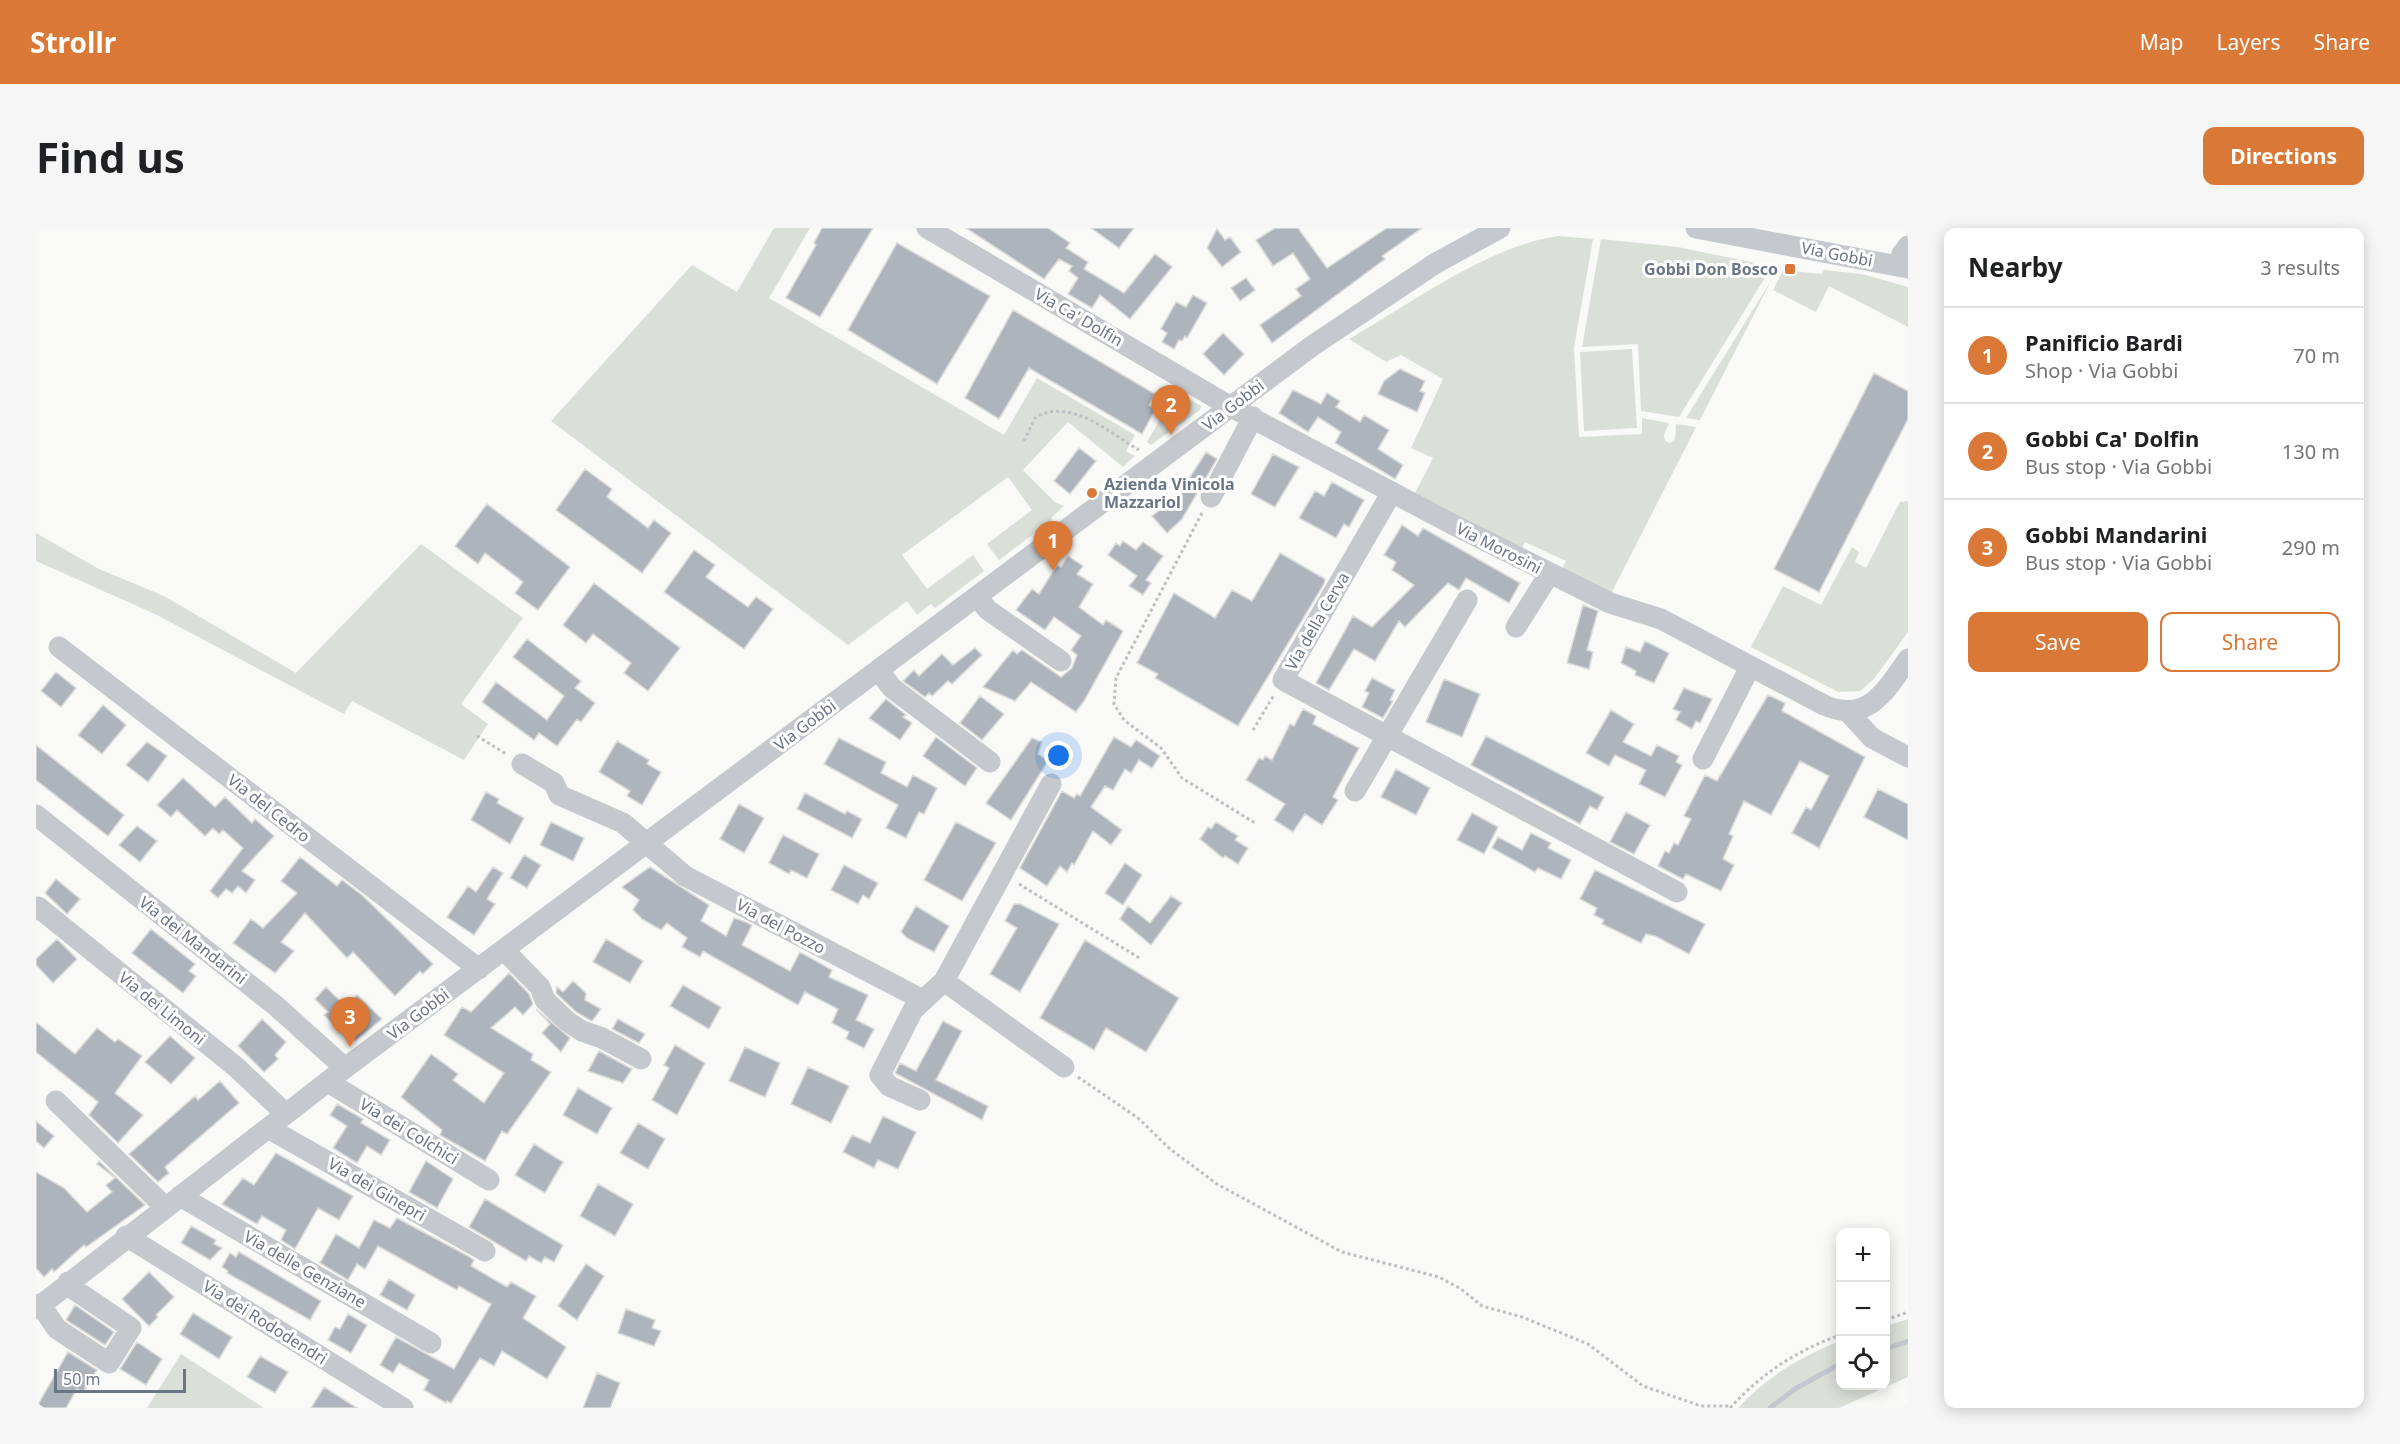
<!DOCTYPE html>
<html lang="en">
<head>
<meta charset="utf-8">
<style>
	body { margin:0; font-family:"Noto Sans",sans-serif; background:#f6f6f6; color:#202124 }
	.controls { position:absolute; right:18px; bottom:18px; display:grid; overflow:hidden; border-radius:12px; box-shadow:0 3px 15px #0003 }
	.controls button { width:54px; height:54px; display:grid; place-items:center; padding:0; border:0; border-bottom:2px solid #e0e0e0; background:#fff; color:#202124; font:30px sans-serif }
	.scale { position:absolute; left:18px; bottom:15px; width:132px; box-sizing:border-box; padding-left:6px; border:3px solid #6a7586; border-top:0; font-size:16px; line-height:21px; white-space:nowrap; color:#6a7586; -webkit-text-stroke:4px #fff; paint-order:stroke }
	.you { position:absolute; left:1023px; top:528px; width:21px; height:21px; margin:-15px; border:4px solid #fff; border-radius:50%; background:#1a73e8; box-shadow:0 0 0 9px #1a73e833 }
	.badge { display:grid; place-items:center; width:39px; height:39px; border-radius:50%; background:#d97837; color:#fff; font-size:20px; font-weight:700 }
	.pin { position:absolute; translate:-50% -50px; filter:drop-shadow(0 2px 3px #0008) }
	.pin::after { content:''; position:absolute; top:32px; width:21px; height:18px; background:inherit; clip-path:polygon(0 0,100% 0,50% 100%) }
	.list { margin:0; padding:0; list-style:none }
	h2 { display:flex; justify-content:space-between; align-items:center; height:78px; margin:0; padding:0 24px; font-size:26px }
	h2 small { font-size:20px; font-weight:400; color:#757577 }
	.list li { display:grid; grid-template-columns:39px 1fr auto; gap:18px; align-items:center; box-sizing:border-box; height:96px; padding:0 24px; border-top:2px solid #e0e0e0 }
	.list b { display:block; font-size:22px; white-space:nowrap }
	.list p { margin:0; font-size:20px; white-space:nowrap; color:#757577 }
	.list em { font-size:20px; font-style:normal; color:#757577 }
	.actions { display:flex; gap:12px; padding:18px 24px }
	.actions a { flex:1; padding:14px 0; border:2px solid #d97837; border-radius:12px; text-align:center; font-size:21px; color:#d97837 }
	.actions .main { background:#d97837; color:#fff }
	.icon { flex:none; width:33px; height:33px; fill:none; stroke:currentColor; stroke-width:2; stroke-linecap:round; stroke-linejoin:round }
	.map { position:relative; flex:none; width:1872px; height:1180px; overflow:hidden; border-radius:12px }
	header { display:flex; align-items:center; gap:36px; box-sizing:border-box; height:84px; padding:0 30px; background:#d97837; color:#fff }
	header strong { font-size:28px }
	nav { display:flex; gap:33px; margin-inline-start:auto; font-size:21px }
	.intro { display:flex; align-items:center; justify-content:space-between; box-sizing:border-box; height:144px; padding:0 36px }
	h1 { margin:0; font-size:42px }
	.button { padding:15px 27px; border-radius:12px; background:#d97837; color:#fff; font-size:21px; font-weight:700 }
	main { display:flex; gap:36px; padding:0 36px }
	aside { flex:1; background:#fff; border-radius:12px; box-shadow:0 3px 15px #0003 }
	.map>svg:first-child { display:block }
</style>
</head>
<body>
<header>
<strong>Strollr</strong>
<nav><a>Map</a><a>Layers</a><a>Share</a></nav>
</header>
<div class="intro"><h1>Find us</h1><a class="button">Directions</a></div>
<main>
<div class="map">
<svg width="1872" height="1180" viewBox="0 0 1872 1180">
	<rect width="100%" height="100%" fill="#f9f9f7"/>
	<path fill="#dae0d8" d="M738,0h36l-41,70 235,137 33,-57 98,57 -9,16 9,5 -12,11 -55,-45 -45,48 32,32 9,4 -13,12 1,2 -53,40 -12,-16 45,-34 -24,-33 -106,78 25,34 46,-34 11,16 -49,37 -4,-4 -14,11 -10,-14 -59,44 -297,-224 141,-156 45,27z
		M1522,8l35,3 -19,109 5,89 63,-3v-16l27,5 -5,12 1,6 5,2 5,-4 1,-15 20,3 -85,167 -49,-25 4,-8 -41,-19 -4,7 -107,-54 19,-37 -22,-10 32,-69 -42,-24 -15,7 -37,-23c61,-35 139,-93 209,-103z
		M1565,11l77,8 82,17 6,12 -87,141 -38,-6 -3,-67 -56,3z
		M1747,42l39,4 2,-4 38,4 46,13v40l-79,-41 -13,26 -43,-22z
		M1736,51l-72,141 -14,-2z
		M1596,121l5,79 -53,3 -4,-79z
		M1140,163l25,15 -1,4 -49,35 -4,-3z
		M1872,273v131l-34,47 -14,12 -22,1 -87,-45 32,-61 38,19 31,-58 7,5 -4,10 11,6 34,-66z
		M0,305l63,36 65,27 132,77 125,-129 102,74 -62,86 27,20 -24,36 -112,-59 -8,13 -189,-100 -119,-53z
		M1872,1091v58l-69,31h-101c28,-31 64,-52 102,-67v45h46v-60z
		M145,1126l83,54h-117z"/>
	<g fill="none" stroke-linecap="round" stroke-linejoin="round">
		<path stroke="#c2c8ce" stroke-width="5" d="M1850,1121l22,-8
			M1734,1180l25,-19 45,-25"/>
	</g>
	<path fill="#aeb4bb" stroke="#dbdbd9" stroke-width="1.5" d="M786,0h51l-53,89 -34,-19 30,-53 -2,-2z
		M930,0h82l22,15 -4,5 22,14 -4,7 40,24 31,-39 17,13 -42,52 -30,-24 -8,13 -24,-14 10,-16 -9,-7 3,-5 -13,-7 -15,20z
		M1055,0h43l-15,20z
		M1239,0h23l29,40 60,-40h35l-40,28 3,3 -113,84 -12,-18 41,-29 -5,-7 14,-10 -17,-26 -20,13 -17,-26z
		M1181,1l8,11 5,-3 11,15 -19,15 -15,-19z
		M861,15l93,53 -53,88 -89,-54z
		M1210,50l9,12 -15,11 -9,-13z
		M1157,67l14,8 -20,35 -2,-2 -3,5 -3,-1 -5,9 -12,-7 5,-9 -6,-4 15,-27 10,5z
		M977,82l142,84 -6,11 6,5 -13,24 -113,-66 -30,51 -34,-21z
		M1187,105l21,21 -20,21 -21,-21z
		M1364,141l25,12 -5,10 5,2 -8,19 -39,-18 6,-13z
		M1838,145l34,18v28l-89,173 -45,-23z
		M1257,162l28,14 6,-11 13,8 -4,6 24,15 4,-7 25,15 -11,19 25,16 -8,14 -60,-36 6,-11 -23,-15 -10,15 -29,-19z
		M1043,220l17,13 -26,33 -16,-13z
		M1170,224l11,7 -35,60 -15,14 -15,-17 37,-29 -4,-2z
		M1237,226l26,13 -24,40 -24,-13z
		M549,241l27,20 -5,8 41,31 6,-8 17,13 -29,40 -86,-63z
		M1296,254l32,18 -15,27 -5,-3 -8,14 -37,-20 16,-27 9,5z
		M451,276l83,63 -32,43 -23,-17 8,-11 -38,-29 -7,11 -23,-18z
		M1366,297l16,11 5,-8 97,55 -11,20 -43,-25 -7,12 -11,-7 -43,44 -6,-6 -24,40 -21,-12 -25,41 -13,-7 37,-67 19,11 42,-42 -22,-15 4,-8 -12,-7z
		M1087,313l13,9 7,-8 20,14 -17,24 5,3 -8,12 -14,-9 8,-10 -29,-21 8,-12 4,3z
		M658,322l21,15 -9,12 42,30 8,-10 17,12 -29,40 -80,-57z
		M1244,325l45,26 -1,5 -86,142 -83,-48 3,-4 -21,-11 37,-70 41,25 17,-28 20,11z
		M1032,328l15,10 -6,8 16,10 -14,23 24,18 3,-5 17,11 -39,70 -8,11 -45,-30 -16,19 -32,-14 30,-37 4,4 5,-4 39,27 11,-9 5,-13 -6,-5 10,-14 -27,-19 -9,13 -29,-20 16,-21 7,5 18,-29 4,2z
		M558,355l86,65 -32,43 -24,-18 7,-10 -38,-29 -7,9 -23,-18z
		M1547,377l15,6 -11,39 6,2 -4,17 -22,-6z
		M491,411l54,42 -6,7 20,15 -14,19 -4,-3 -20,27 -18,-13 -5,7 -52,-38 14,-20 51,38 17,-24 -51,-39z
		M1609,413l24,12 -15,30 -19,-8 1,-4 -15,-8 5,-16 14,5z
		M939,420l7,7 -30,29 -4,-3 -16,15 -3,-3 -4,4 -22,-16 11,-11 5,6 23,-22 11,11z
		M20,444l20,16 -15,19 -20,-16z
		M1336,450l23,12 -5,10 3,1 -10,17 -21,-11 7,-14 -4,-2z
		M1408,451l36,15 -18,43 -36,-15z
		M1648,460l28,11 -12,24 -4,-2 -4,8 -16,-9 4,-8 -7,-3z
		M1732,467l17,8 -3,8 83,46 -46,91 -27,-15 14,-26 5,3 18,-34 -29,-15 -29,54 -27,-14 -15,33 4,2 -10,23 11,6 -13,26 -35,-17 -3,5 -25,-13 7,-15 4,2 5,-10 4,2 13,-26 -7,-3 21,-41 12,6z
		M944,468l24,18 -22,26 -22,-17z
		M850,471l20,16 -3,2 9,6 -12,17 -31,-22z
		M67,477l23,20 -24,29 -24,-19z
		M1267,481l13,7 -3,8 46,24 -26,49 5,3 -16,25 -17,-11 -12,18 -19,-12 11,-16 -39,-24 13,-22 4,2 2,-4 7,4 18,-36 4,2z
		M1575,482l23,14 -11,18 28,14 6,-11 22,11 -3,6 6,3 -17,32 -26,-13 7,-14 -31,-15 -6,11 -23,-13z
		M1450,508l118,61 -7,13 -7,-4 -10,18 -109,-59z
		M900,509l41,31 -12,18 -42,-30z
		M1078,509l17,10 5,-7 24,16 -8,12 -13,-8 -8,13 -6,-4 -12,21 -8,-4 -14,21 31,23 -11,15 -18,-14 -19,34 -2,-2 -5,9 -7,-6 -13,20 -27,-18 42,-77 12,7 3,-4 3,2z
		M803,510l47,24 -5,11 26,14 6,-12 24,13 -13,26 -5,-2 -13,26 -20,-10 12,-23 -74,-41z
		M996,510l10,4 -4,12 10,7 -37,59 -25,-17z
		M581,513l32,19 -2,4 14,8 -19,33 -15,-9 3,-5 -31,-19z
		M111,514l20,14 -19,26 -22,-17z
		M0,517l88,70 -16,21 -72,-56z
		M1360,541l34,19 -14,27 -35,-18z
		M147,550l32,29 10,-10 27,26 3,-4 19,17 -32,35 13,9 -9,13 -8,-7 -6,7 -6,-4 -8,9 -8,-7 33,-43 -20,-18 -4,4 -6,-6 -8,8 -28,-26 -6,7 -14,-12z
		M1842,561l30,15v36l-44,-23z
		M450,564l13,7 -2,4 27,15 -14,26 -39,-24z
		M769,565l40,21 2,-3 15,8 -10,19 -55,-29z
		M703,576l25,14 -20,35 -24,-14z
		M1590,584l24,13 -16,29 -24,-12z
		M1436,585l26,14 -14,27 -27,-14z
		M515,594l33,16 -11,23 -33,-16z
		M920,594l40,21 -34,58 -38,-21z
		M1180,594l22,14 -3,4 13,8 -10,16 -13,-8 -2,2 -23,-19 8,-12 3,2z
		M101,598l20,15 -17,21 -21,-17z
		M1495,605l20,10 -3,5 23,12 -10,19 -23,-11 -3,4 -43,-24 6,-11 24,13z
		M747,607l36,19 -12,24 -16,-8 -2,4 -20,-11z
		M488,627l17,10 -14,23 -17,-10z
		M264,629l37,29 5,-6 20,15 71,69 -10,10 -3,-3 -25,25 -42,-44 -6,6 -42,-45 -24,29 13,9 -19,22 -42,-30 18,-24 12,9 34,-35 -16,-12z
		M1089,635l17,12 -19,30 -18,-12z
		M808,637l34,18 -9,16 -6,-4 -5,9 -27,-14z
		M457,639l10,6 -16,26 8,5 -21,31 -27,-18 21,-31 8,6z
		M614,639l59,38 -8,16 25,15 8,-18 9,3 9,4 -10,20 48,26 10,-19 32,18 -3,7 39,18 -12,25 18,9 -10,19 -18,-9 3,-7 -17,-9 6,-14 -33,-17 -7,13 -95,-54 -3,6 -18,-10 5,-9 -20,-15 -6,7 -19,-11 -9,-9 6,-10 -17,-13z
		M1559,642l110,54 -16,30 -34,-18 -9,-2 -5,9 -39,-19 2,-4 -10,-5 3,-7 -17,-9z
		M20,651l24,20 -13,15 -22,-21z
		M1135,668l11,7 -31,42 -31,-26 8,-13 22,17z
		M978,676h6l39,20 -39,68 -30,-18 27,-46 -12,-7z
		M880,678l33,20 -15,26 -27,-14 -6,-6z
		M115,701l44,35 -6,7 7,5 -13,17 -51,-40z
		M21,711l20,20 -24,24 -17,-18v-6z
		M570,711l37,22 -13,22 -37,-21z
		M1049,712l94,58 -33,54 -40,-24 -12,22 -54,-32z
		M473,745l20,21 4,10 -10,11 -8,-8 -24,21 42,26 -2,6 20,12 -44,62 -5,-3 -17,30 -45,-26 2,-5 -41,-33 30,-43 27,20 -5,6 31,23 20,-30 -60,-38 18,-28 9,5z
		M537,753l13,12 -1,7 16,9 -9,12 -16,-9 -20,-19 1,-6 6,5z
		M647,757l38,22 -12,22 -39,-23z
		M290,759l19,19 12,-11 25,24 -27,22 -16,-17 -4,2 -11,-11 4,-3 -13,-13z
		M500,781l34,29 -9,14 -19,-19 8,-9z
		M226,791l24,23 -11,13 3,4 -14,13 -26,-26z
		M582,791l27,15 -6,9 -27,-14z
		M907,793l19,10 -26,49 52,26 -6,14 -87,-47 5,-10 16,8z
		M0,794l39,32 22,-26 18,14 3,-3 24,17 -27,37 28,22 -25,28 -29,-28 9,-13 -62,-50z
		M134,808l25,22 -24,26 -26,-22z
		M639,817l30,18 -28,52 -25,-15 17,-32 -5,-3z
		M709,819l35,16 -15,34 -36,-16z
		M563,823l33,18 -9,14 -35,-12z
		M772,839l41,19 -18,37 -40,-19z
		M184,853l19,22 -74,64 4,6 -11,9 -29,-28 66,-58 3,4z
		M542,860l34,20 -15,26 -34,-19z
		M301,876l26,15 -2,4 29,17 -9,15 -14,-9 -10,17 -24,-15 14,-22 -17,-11z
		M847,888l33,16 -18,37 -20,-9 -4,8 -31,-16 9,-17 18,8z
		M0,893l18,15 -10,12 -8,-7z
		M602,895l27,16 -17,30 -28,-16z
		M498,916l29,18 -18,31 -30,-18z
		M240,925l77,43 -14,24 -21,-12 -23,41 -14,-9 5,-10 -24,-14 -5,8 -35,-20 21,-26 11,7z
		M63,933l46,44 -59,42 -2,-2 -30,27 -2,-3 -8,8 -8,-9v-96l28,16 23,24 25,-20 -6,-7 9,-7 -18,-14z
		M390,933l27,18 -16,29 -28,-16z
		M562,956l35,20 -18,32 -35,-20z
		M449,971l78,46 -9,17 -9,-5 -4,6 -12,-7 -3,5 -57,-34z
		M361,990l71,38 6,4 -3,6 36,21 4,-5 25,14 -13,22 43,29 -19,32 -45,-28 -8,15 -14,-8 -29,45 -4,-2 -1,2 -22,-13 5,-10 -30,-17 -6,10 -13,-8 16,-28 58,32 37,-65 -32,-18 -2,4 -79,-44 -13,23 -8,-5 -9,16 -28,-17 16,-29 23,14 15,-28 16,8z
		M155,998l25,14 -2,4 8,4 -12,12 -29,-17z
		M203,1024l82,49 -11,19 -83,-47 1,-2 -6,-4 8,-14 6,4z
		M550,1036l18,12 -27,44 -19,-14z
		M113,1044l25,25 -18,18 2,2 -9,9 -27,-27z
		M353,1051l26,16 -8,15 -27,-15z
		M39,1077l39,27 -9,13 -39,-25z
		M590,1081l29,11 -3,8 9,3 -7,15 -36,-13z
		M157,1085l39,24 -13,22 -39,-25z
		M312,1086l19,11 -16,28 -23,-13 7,-13 5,2z
		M101,1114l25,17 -16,26 -26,-16z
		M32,1124l29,18 -14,22 -6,-3 -11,19h-30z
		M224,1128l28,16 -13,21 -28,-16z
		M561,1145l23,10 -10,25h-27z
		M288,1159l33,21h-46z"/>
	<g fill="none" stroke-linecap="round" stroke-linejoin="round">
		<path stroke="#bdbfc2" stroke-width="3" stroke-dasharray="3 3" stroke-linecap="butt" d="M988,213l11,-23c34,-22 75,15 104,32
			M1166,285l-86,165 -2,26 10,16 37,28 21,30 73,45
			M1217,502l21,-35
			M441,508l29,18
			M983,656l122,75
			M1042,849l60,41 32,31 47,35 125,68 97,25 22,12 21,17 40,11 66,27 55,42 58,20h31
			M1850,1092l22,-8
			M1694,1180c32,-35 66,-57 110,-73"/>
		<path stroke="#c5c8cc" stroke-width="21" d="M891,0l304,179 219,116 160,80 51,16 163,86c43,19 61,-13 84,-46
			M1660,0l212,40
			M1863,38l3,-12 6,-8
			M1356,264l-109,188 394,212
			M1175,269l42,-80
			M941,369l11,13 73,51
			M1480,399l34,-54
			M23,419l420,322
			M842,442l14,18 98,74
			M1813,485l23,25 36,19
			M1667,531l47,-92
			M486,536l32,19 5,12 64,28 62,53 238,124
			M1319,563l112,-191
			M0,587l240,191 69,62
			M0,682l2,-3 198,160 50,47
			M468,722l36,37 5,13 23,22 14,9 20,7 39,21
			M908,753l120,86
			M292,854l161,98
			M884,872l-31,-14 -9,-11 33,-65 31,-29 107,-197
			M20,873l109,106
			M232,900l217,123
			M144,968l251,147
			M90,1008l277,172
			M4,1076l17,25 52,34 22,-35 -56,-38 -7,-8
			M0,1081l309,-241 967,-722 124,-83 64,-35"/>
	</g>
	<g fill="#d97837" stroke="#fff" stroke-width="2">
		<rect x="1748" y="35" width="12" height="12" rx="3"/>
		<circle cx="1056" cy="265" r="6"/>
	</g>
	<g text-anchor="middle" stroke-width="6" stroke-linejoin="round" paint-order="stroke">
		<g font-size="16" fill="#6a7586" stroke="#fff">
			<text transform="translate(1801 26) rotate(11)" y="6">Via Gobbi</text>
			<text transform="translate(1043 89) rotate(30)" y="6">Via Ca' Dolfin</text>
			<text transform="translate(1197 177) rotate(-37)" y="6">Via Gobbi</text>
			<text transform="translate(1463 320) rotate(27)" y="6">Via Morosini</text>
			<text transform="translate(1281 393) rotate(-60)" y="6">Via della Cerva</text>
			<text transform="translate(769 497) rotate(-37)" y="6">Via Gobbi</text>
			<text transform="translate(233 580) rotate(38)" y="6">Via del Cedro</text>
			<text transform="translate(745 698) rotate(28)" y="6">Via del Pozzo</text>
			<text transform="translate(157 712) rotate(38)" y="6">Via dei Mandarini</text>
			<text transform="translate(126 780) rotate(39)" y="6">Via dei Limoni</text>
			<text transform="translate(382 786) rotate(-37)" y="6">Via Gobbi</text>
			<text transform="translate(373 903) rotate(31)" y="6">Via dei Colchici</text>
			<text transform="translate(341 961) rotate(30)" y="6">Via dei Ginepri</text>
			<text transform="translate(269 1041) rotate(30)" y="6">Via delle Genziane</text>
			<text transform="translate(229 1094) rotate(32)" y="6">Via dei Rododendri</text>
		</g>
		<g font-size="16" font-weight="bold" fill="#6a7586" stroke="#fff" text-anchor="end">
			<text x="1742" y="47">Gobbi Don Bosco</text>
			<text x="1068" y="262" text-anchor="start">Azienda Vinicola<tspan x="1068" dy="18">Mazzariol</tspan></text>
		</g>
	</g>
</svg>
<div class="controls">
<button>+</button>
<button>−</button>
<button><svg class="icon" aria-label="locate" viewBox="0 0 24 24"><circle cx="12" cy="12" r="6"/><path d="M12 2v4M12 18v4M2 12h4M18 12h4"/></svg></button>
</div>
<div class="scale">50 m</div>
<div class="you"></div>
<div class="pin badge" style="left:1017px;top:343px">1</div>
<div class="pin badge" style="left:1135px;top:207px">2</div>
<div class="pin badge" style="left:314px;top:819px">3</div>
</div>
<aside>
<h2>Nearby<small>3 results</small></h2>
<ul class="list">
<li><span class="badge">1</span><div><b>Panificio Bardi</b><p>Shop · Via Gobbi</p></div><em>70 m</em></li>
<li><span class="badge">2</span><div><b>Gobbi Ca' Dolfin</b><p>Bus stop · Via Gobbi</p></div><em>130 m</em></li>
<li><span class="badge">3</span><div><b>Gobbi Mandarini</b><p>Bus stop · Via Gobbi</p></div><em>290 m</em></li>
</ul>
<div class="actions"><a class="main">Save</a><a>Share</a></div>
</aside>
</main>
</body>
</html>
